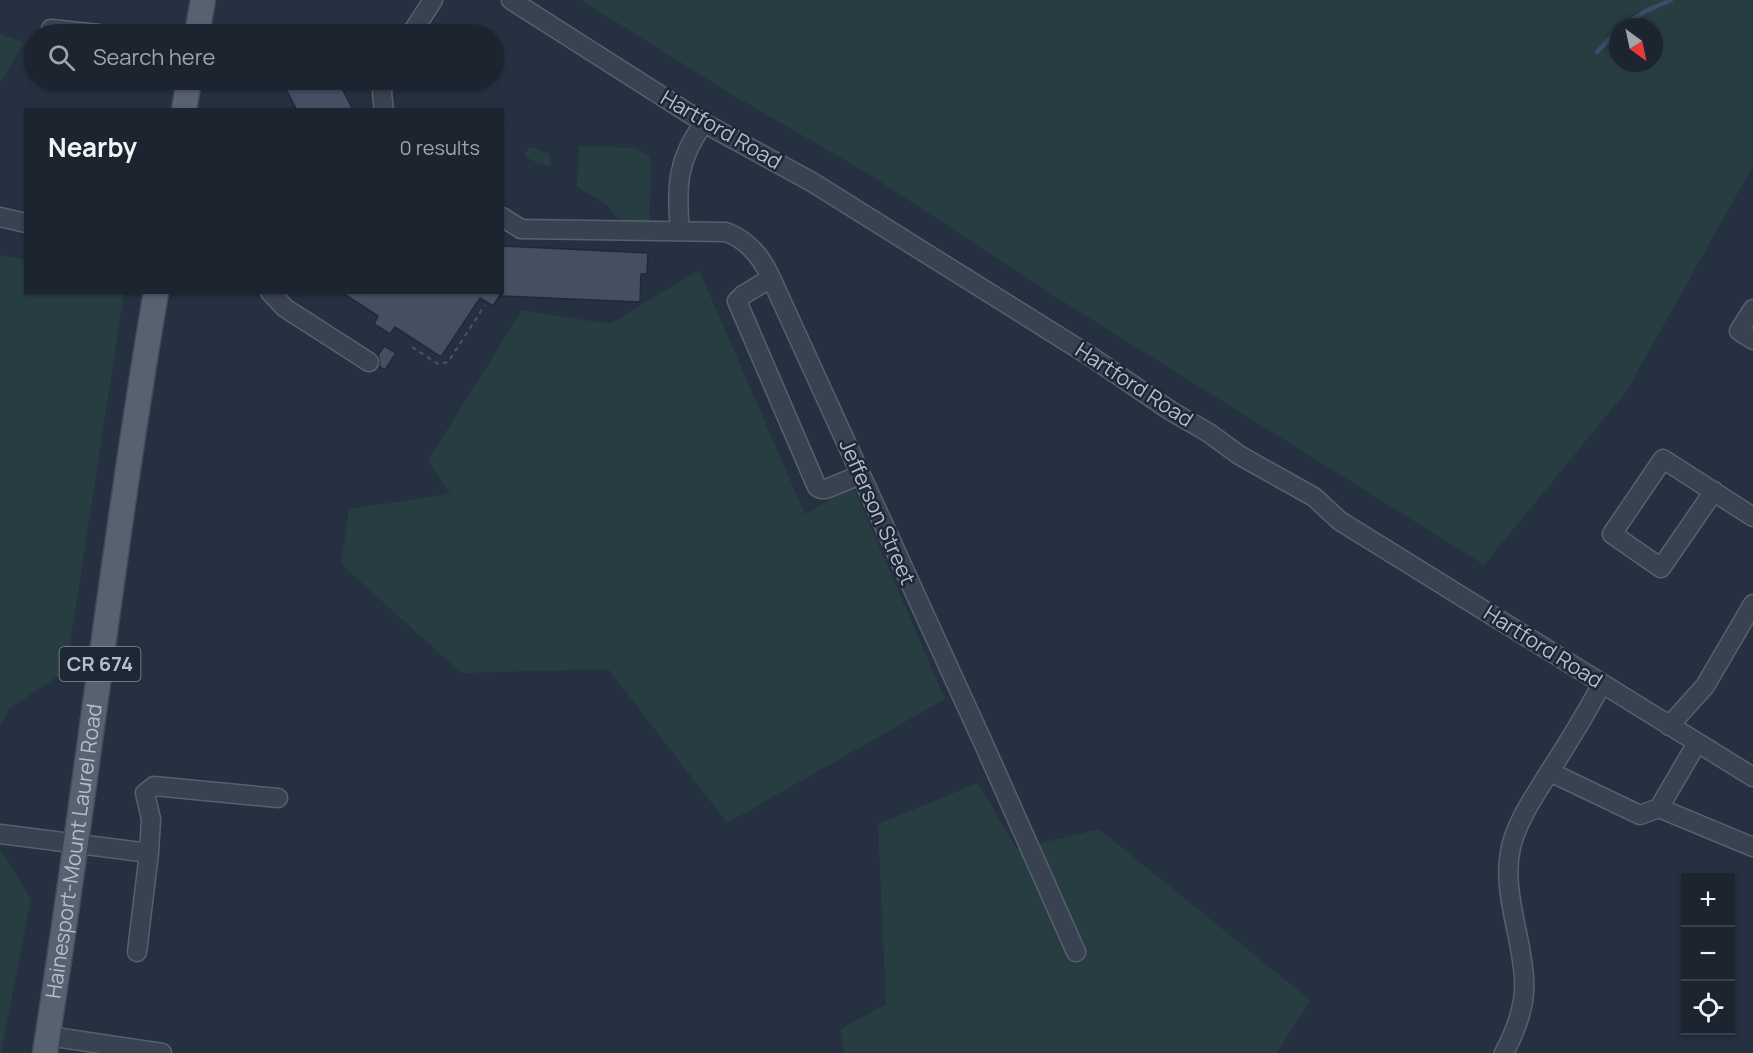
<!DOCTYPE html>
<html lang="en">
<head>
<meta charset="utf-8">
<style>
	body { margin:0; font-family:Manrope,sans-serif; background:#29303c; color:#f1f3f6 }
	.controls { position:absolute; right:18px; bottom:18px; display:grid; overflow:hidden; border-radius:0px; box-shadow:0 2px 4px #0004 }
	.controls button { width:54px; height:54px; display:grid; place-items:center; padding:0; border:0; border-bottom:2px solid #3a414c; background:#1c2430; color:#f1f3f6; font:30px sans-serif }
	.compass { position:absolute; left:1609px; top:18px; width:54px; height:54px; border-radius:50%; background:#1c2430; box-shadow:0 2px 4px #0004; rotate:147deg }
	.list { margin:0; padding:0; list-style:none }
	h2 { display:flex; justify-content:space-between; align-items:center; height:78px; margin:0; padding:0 24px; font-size:26px }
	h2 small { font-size:20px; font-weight:400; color:#a0a4ab }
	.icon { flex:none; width:33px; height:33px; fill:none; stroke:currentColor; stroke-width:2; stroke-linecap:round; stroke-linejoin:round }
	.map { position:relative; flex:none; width:1753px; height:1053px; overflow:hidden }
	.search { position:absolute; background:#1c2430; box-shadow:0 2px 4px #0004; left:24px; top:24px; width:480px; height:66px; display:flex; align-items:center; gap:15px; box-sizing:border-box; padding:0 21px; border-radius:33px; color:#a0a4ab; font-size:22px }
	.panel { position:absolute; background:#1c2430; box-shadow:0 2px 4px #0004; left:24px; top:108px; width:480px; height:186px; border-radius:0px }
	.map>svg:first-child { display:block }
</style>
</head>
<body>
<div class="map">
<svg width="1753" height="1053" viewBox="0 0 1753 1053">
	<rect width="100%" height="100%" fill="#253040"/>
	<path fill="#273d41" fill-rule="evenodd" d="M581,0h1172v166l-127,226 -142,173 -428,-268 -189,-124 -131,-76zM1618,27h36v36h-36z
		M0,34l24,8 -24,42z
		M579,146l57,2 12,7 3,7 -2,68h-22l-21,-26 -29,-17z
		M531,147l19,7 1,12 -12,-2 -15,-8 4,-8z
		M0,255l25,4 1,33 98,1 -58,378 -56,37 -10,19z
		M699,270l106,244 48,-28 92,213 -218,124 -119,-154 -143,4 -5,-1 -119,-108 8,-55 101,-15 -22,-34 94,-150 88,14z
		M978,783l39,66 82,-20 211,171 -33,53h-433l-3,-24 45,-25 -8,-180z
		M0,849l31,50 -30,154h-1z"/>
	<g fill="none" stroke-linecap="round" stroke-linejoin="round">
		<path stroke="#3b4c69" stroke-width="4.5" d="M1621,27l25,-16 25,-11
			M1597,52l21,-22"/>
	</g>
	<path fill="#445062" stroke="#202937" stroke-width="1.5" d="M281,80h57l15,30h-56z
		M502,246l146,7 -1,21h-6l-1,28 -138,-6z
		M341,292h161l-9,14 -13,-8 -39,59 -46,-30 -5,7 -16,-10 4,-8z
		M384,346l12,7 -11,17 -6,-4 1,-4 -2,-7z"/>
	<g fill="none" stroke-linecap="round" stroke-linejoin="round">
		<defs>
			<path id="minor" d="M511,0l193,123 108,59 278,174 81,55 38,22 30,22 75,42 26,24 413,256
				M51,29l48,5
				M411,34l22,-34
				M383,80l-1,14 2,16
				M0,217l26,6
				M502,217l19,12 205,3c22,8 36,26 45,46l215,471 90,203
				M680,231c-4,-44 -3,-72 24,-108
				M771,278l-28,17 -6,6 80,186 4,2h5l34,-14
				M270,292l15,16 84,54
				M1753,309l-14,22 14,9
				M1714,491l-53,77 -49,-34 51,-75 90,58
				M1669,726l36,-40 48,-82
				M1697,743l-38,65 94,39
				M1550,772l90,43 19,-7
				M0,834l149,19 -12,99
				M149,853l2,-34 -6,-26 9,-7 124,12
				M48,1036l114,17
				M1504,1053c12,-23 22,-48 20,-74 -2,-44 -23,-88 -13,-132 6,-26 23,-50 37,-73 19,-29 37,-59 54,-90"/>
			<g id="major">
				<path d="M197,34l6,-34"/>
				<path d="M184,110l5,-30"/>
				<path id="s1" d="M45,1053c40,-253 68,-508 111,-761"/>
			</g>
		</defs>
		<use href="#minor" stroke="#57606d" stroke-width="21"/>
		<use href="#major" stroke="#434b59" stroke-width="27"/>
		<path stroke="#455a5e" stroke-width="2" stroke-dasharray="4.5 4.5" stroke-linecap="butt" d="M502,123l2,-2
			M412,347l26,17 10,-2 37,-57"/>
		<use href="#minor" stroke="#394250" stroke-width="18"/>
		<use href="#major" stroke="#576170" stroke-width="24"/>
	</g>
	<g text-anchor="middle" stroke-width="5" stroke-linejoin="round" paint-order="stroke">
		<rect fill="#1e2735" stroke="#88909d" stroke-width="1.5" x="59.5" y="647" width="81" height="34" rx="4.5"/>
		<g font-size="20" font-weight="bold" fill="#b6bdca">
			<text x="100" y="671">CR 674</text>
		</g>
		<g font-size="21" fill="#b6bdca" stroke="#1e2735">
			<text transform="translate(721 130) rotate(30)" y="7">Hartford Road</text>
			<text transform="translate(1134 385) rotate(33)" y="7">Hartford Road</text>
			<text transform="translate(877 512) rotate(66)" y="7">Jefferson Street</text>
			<text transform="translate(1543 647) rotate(32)" y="7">Hartford Road</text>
			<text dy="7" stroke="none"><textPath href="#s1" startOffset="204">Hainesport-Mount Laurel Road</textPath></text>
		</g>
	</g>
</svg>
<div class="controls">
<button>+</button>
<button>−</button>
<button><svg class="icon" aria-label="locate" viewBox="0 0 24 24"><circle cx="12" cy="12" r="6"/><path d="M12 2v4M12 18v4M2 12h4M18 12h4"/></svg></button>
</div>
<svg class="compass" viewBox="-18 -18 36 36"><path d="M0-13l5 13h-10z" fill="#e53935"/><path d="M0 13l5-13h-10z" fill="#a0a4ab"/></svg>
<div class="search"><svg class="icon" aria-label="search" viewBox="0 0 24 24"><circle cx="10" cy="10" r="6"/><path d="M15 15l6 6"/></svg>Search here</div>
<section class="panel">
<h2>Nearby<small>0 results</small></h2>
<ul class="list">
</ul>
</section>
</div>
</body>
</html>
